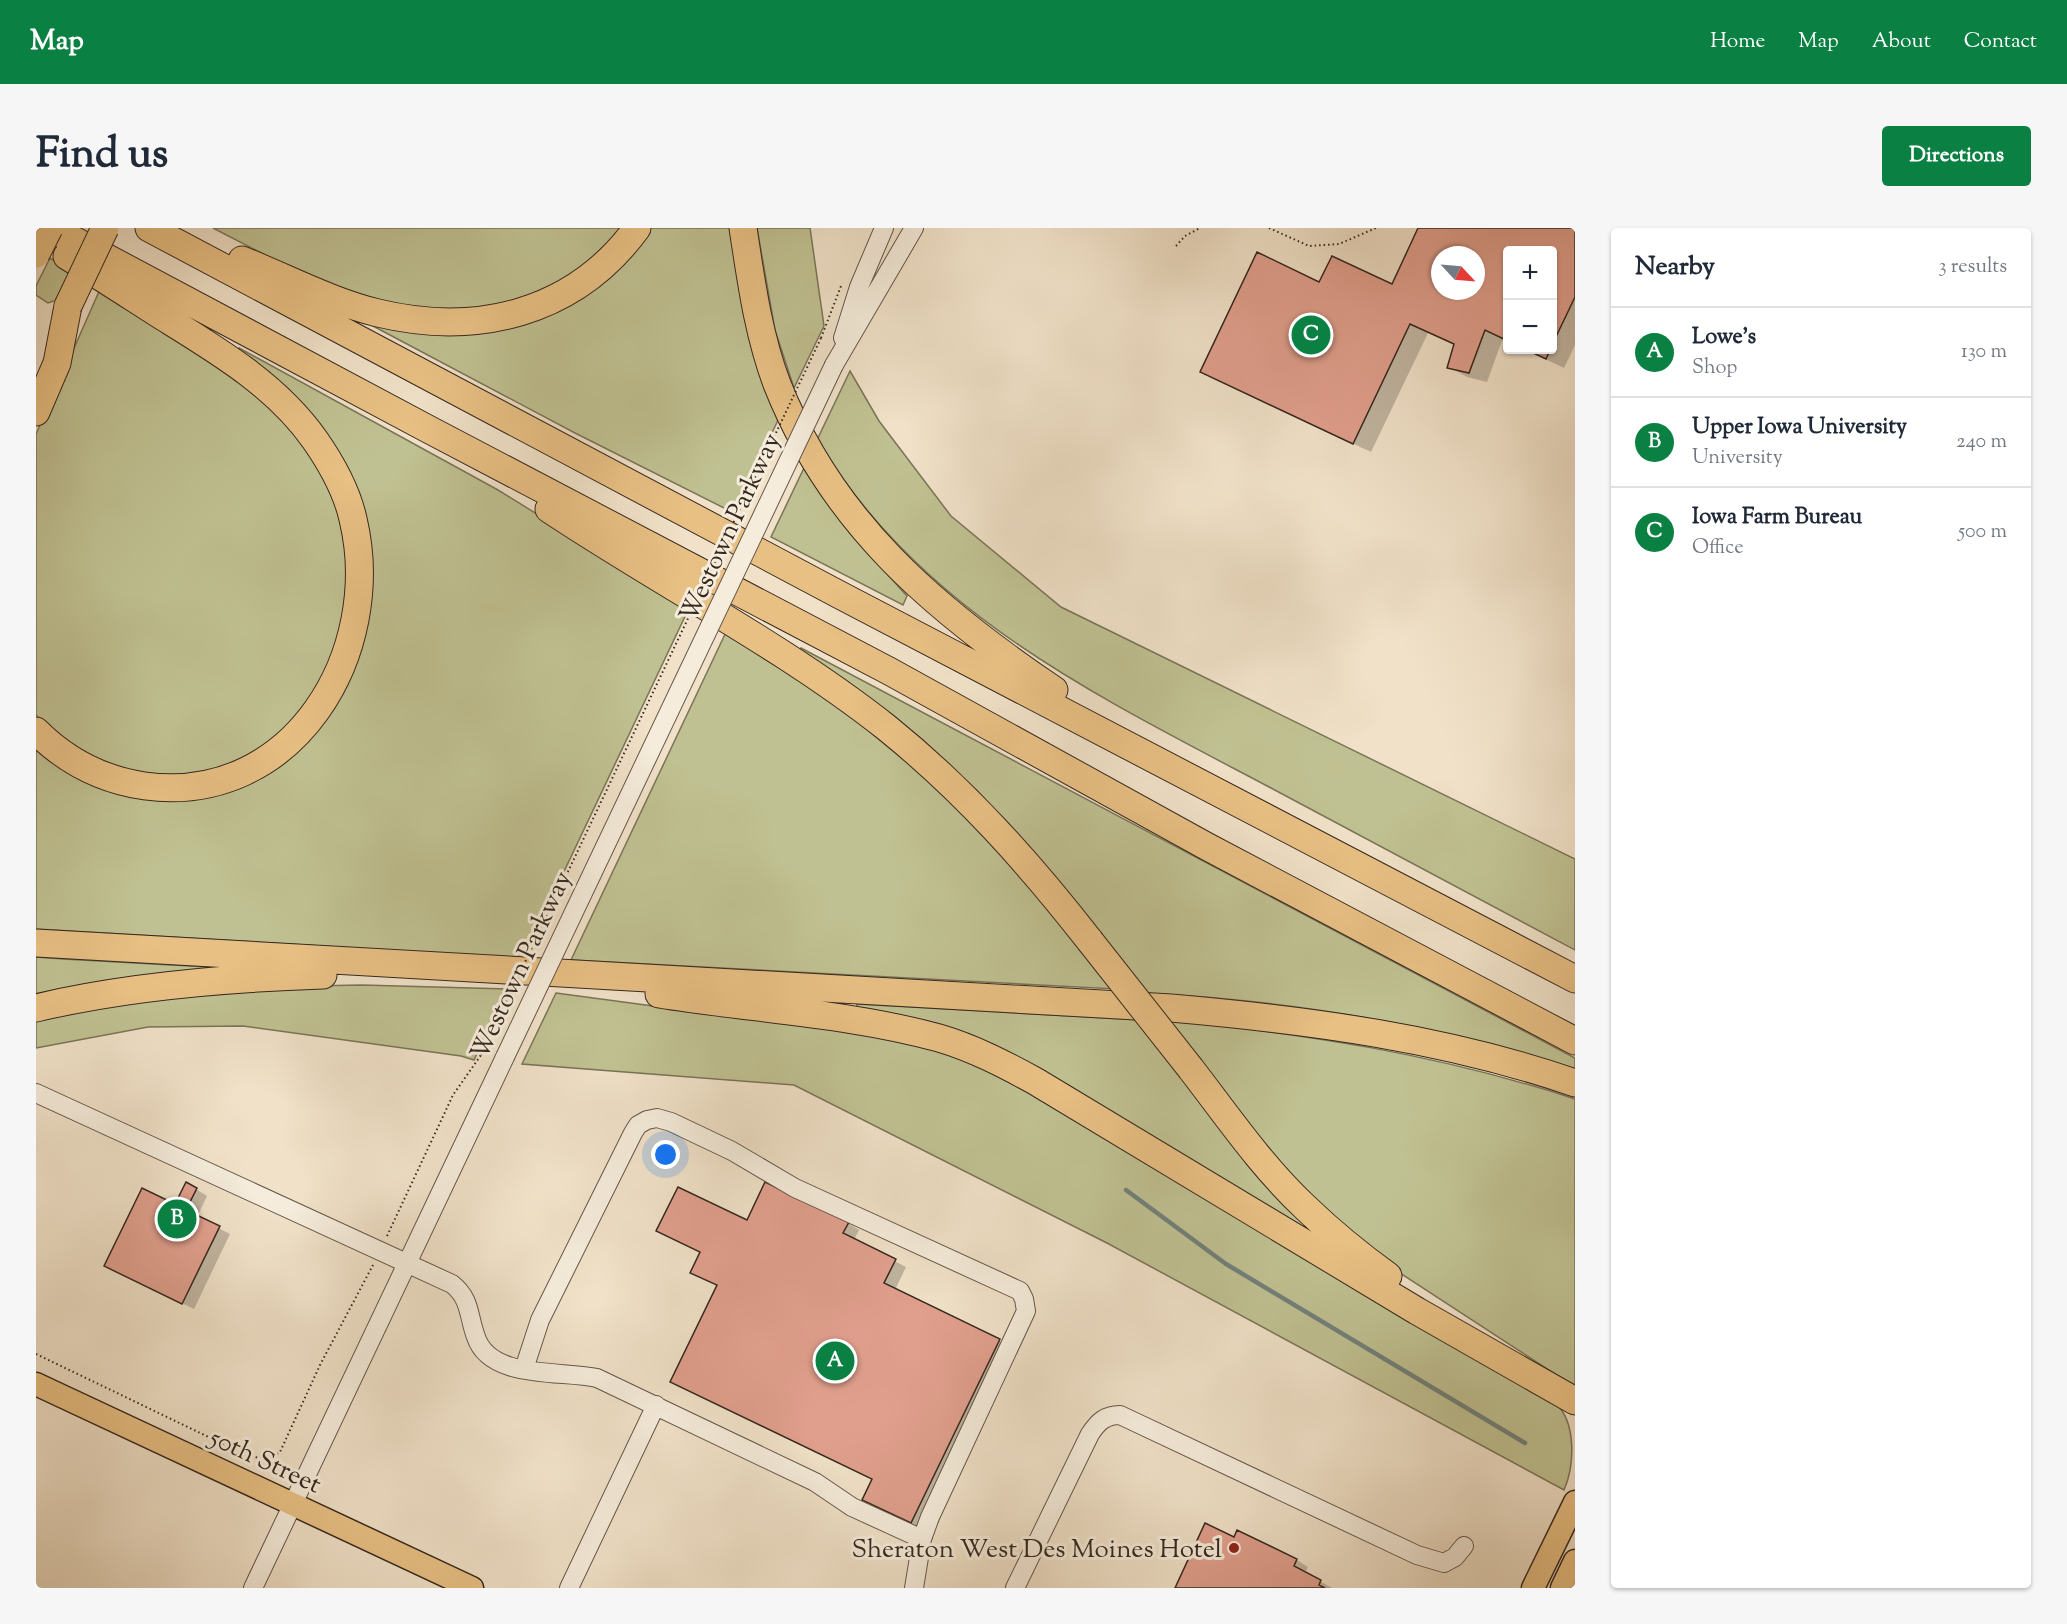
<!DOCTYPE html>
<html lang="en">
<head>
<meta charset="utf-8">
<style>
	body { margin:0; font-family:"Sorts Mill Goudy",serif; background:#f6f6f7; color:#1f2937 }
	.controls { position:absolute; right:18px; top:18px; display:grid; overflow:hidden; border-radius:6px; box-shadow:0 2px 4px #0004 }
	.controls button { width:54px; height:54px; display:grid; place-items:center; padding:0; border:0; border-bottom:2px solid #e0e1e3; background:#fff; color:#1f2937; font:30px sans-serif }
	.compass { position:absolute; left:1395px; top:18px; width:54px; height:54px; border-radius:50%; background:#fff; box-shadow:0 2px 4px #0004; rotate:116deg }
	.you { position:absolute; left:630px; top:927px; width:21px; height:21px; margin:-15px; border:4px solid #fff; border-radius:50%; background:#1a73e8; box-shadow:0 0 0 9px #1a73e833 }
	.badge { display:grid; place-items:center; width:39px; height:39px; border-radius:50%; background:#0b8043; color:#fff; font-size:20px; font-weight:700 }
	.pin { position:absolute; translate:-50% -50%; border:3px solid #fff; box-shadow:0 2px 6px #0006 }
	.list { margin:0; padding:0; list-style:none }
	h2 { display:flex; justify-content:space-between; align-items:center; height:78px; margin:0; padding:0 24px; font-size:26px }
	h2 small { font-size:20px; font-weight:400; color:#747a83 }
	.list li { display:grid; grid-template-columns:39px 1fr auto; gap:18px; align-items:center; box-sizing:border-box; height:90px; padding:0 24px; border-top:2px solid #e0e1e3 }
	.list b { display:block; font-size:22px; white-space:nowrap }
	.list p { margin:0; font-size:20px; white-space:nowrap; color:#747a83 }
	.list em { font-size:20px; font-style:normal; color:#747a83 }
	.map { position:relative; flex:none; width:1539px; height:1360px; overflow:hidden; border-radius:6px }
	header { display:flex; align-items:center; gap:36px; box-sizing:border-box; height:84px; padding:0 30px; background:#0b8043; color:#fff }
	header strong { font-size:28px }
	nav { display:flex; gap:33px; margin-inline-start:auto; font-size:21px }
	.intro { display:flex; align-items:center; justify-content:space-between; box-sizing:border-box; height:144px; padding:0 36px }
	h1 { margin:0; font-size:42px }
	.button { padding:15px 27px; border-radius:6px; background:#0b8043; color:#fff; font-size:21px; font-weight:700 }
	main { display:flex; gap:36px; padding:0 36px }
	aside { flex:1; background:#fff; border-radius:6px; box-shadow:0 2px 4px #0004 }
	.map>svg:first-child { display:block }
</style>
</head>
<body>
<header>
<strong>Map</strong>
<nav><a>Home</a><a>Map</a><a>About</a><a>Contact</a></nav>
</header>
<div class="intro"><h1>Find us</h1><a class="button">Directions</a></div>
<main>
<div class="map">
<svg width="1539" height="1360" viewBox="0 0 1539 1360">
	<rect width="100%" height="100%" fill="#f0e1c8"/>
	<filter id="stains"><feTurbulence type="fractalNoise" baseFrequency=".00333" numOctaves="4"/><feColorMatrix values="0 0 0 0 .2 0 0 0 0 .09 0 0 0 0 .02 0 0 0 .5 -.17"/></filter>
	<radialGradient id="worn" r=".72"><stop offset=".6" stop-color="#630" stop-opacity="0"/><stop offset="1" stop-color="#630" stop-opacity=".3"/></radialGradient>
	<path fill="#c0c192" stroke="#7a7458" stroke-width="1.5" d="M177,0h411l-52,48 -72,32 -89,2 -73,-22 -38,-15z
		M611,0h83l14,88 35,102 -45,95 -159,-80 -236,-125 152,19z
		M721,0h53l14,98 -30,62 -19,-58z
		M14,30l21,13 -14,29 -9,3 -12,-8v-9z
		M65,59l121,76 80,73 37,70 11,81 -18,76 -44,68 -62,38 -66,9 -48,-11 -58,-33 -18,-19v-281z
		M203,120l259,142 191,118 -166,350 -487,-29v-188l167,52 139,-109 17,-173 -126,-157z
		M814,143l29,50 72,95 110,91 514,252v91c-101,-54 -202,-108 -304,-162 -172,-91 -350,-175 -454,-348z
		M768,240l46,65 57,63 -4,9 -132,-68z
		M691,402l50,29 178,136 161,194 -545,-29z
		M765,420l774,410v12c-144,-47 -281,-69 -432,-77l-42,-52 -306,-283z
		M0,729l27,2 163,9 -190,29z
		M326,757l145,4 -33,71 -13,-4 -218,-30 -95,1 -112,21v-31l77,-14 142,-16z
		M520,765l359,48 87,32 558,335c15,19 15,57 4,82l-457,-247 -313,-158 -272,-21z
		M821,776l283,16 184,222 -223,-135 -245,-96z
		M1128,792c140,13 277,35 411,79v288l-195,-127 -68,-58z"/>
	<path fill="#0003" fill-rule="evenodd" d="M1384,0h155v117l-11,23 -38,-18h26v-100h-44v91l-5,-3 -16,44 -20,-5 -18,-10 6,-22 -27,-12 -57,119 -151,-71 100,-97 73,2zM1404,27h36v36h-36z
		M160,961l11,7 -10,21 33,17 -36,75 -76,-37 58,-66z
		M712,994l100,1 11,7 -5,10 52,27 -11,23 115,57 -87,182 -48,-23 -2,-27z
		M1170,1297l28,14 4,-7 59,28 11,7 -3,6 27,15h-156z"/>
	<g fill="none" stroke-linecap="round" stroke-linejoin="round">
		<path stroke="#72817b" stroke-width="4.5" d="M1090,962l100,74 299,179"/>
	</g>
	<path fill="#e09f8d" stroke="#35281f" stroke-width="1.5" fill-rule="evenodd" d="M1382,0h157v69l-23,48v-95h-44v91l-23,-11 -16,43 -22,-5 7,-24 -44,-20 -57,120 -153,-72 57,-120 62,30 13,-26 60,28zM1404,27h36v36h-36z
		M1491,122h23l-4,9z
		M150,954l11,6 -11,22 34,16 -38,78 -78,-38 38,-78 33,16z
		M729,954l84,40 -6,11 53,26 -12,24 116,56 -89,184 -49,-23 10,-21 -202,-97 47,-97 -27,-12 10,-21 -44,-21 22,-44 69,33z
		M1169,1295l29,14 3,-7 60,29 -3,7 27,14 -2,5 6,3h-150z"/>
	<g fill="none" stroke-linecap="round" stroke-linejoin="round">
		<defs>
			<path id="minor" d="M807,110l16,-51 25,-59
				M798,137l80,-137
				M0,865l416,191c19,15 16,32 24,53 14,43 86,33 121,41l218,104 37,25 70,32
				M488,1141l16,-49 93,-187 5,-8 9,-5 10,-2 14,4 61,29 63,37 225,103 4,8 2,12 -96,206 -8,22 -8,49
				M217,1360l252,-531
				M533,1360l87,-183
				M979,1360l75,-154c8,-12 15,-19 30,-19l297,140 27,8 11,-6 9,-11"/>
			<path id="major" d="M0,1156l436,204
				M1497,1360l42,-86
				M1526,1360l13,-27"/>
			<path id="highway" d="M15,0l377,201 461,242 317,175 369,195
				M113,0l689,366 737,385
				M707,0c8,52 15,106 34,156 55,139 157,225 277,306
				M206,32c45,18 90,42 136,53 100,24 197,0 259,-85
				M0,184l21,-49 11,-57
				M513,281c111,74 233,136 338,219 78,63 142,135 203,213
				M0,503c30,30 67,49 109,55 149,20 240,-134 208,-267 -6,-27 -22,-56 -38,-79 -38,-54 -95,-88 -150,-122 -33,-21 -65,-42 -98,-62
				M0,715l1135,65c137,12 274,30 404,75
				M623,766c93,15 189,19 280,44 34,10 65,26 96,43l382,230 158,90
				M0,780c92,-22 193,-30 287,-33
				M1155,841c37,48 71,98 115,139 26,25 53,47 82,68"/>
		</defs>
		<use href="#minor" stroke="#645649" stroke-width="20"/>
		<use href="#major" stroke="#35281f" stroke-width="25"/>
		<use href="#highway" stroke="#35281f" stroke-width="29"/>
		<path stroke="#35281f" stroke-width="2" stroke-dasharray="1.5 3" stroke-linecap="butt" d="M1233,0l40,18 30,-2 37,-16
			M1140,18l9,-10 15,-8
			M785,110l20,-52
			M351,1008l66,-141 28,-40
			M0,1126l212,102 20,3 12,-7 40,-87 53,-100"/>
		<use href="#minor" stroke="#f5ecdb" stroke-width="18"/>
		<use href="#major" stroke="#e8c084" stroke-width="22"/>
		<use href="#highway" stroke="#e8c084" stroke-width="27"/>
		<defs>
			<path id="minor-bridge" d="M469,829l329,-692"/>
			<path id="highway-bridge" d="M0,26l13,-26
				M32,78l37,-78
				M1054,713l101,128"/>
		</defs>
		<use href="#minor-bridge" stroke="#645649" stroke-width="20" stroke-linecap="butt"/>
		<use href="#highway-bridge" stroke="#35281f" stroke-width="29" stroke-linecap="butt"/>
		<path stroke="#35281f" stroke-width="2" stroke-dasharray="1.5 3" stroke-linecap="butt" d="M445,827l340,-717"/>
		<use href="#minor-bridge" stroke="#f5ecdb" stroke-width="18"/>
		<use href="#highway-bridge" stroke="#e8c084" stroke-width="27"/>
	</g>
	<circle fill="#8f2418" stroke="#f5ecdb" stroke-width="2" cx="1198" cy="1320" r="6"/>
	<g text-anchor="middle" stroke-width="6" stroke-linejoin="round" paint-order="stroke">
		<g font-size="26" fill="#35281f" stroke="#f5ecdb">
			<text transform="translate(693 299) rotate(-65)" y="9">Westown Parkway</text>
			<text transform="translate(484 737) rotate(-65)" y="9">Westown Parkway</text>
			<text transform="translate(230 1232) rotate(25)" y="9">50th Street</text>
		</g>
		<g font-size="26" fill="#35281f" stroke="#f5ecdb" text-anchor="end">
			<text x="1186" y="1329">Sheraton West Des Moines Hotel</text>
		</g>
	</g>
	<rect width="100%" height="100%" filter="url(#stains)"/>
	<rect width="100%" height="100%" fill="url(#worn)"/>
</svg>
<div class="controls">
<button>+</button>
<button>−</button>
</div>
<svg class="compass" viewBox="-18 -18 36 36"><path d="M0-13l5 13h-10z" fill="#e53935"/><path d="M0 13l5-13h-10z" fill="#747a83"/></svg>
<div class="you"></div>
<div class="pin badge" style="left:799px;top:1133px">A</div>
<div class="pin badge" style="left:141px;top:991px">B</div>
<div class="pin badge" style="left:1275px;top:107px">C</div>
</div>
<aside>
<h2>Nearby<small>3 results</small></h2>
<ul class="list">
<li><span class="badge">A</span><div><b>Lowe's</b><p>Shop</p></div><em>130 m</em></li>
<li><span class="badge">B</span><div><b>Upper Iowa University</b><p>University</p></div><em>240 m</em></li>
<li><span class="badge">C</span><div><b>Iowa Farm Bureau</b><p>Office</p></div><em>500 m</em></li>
</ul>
</aside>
</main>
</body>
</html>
